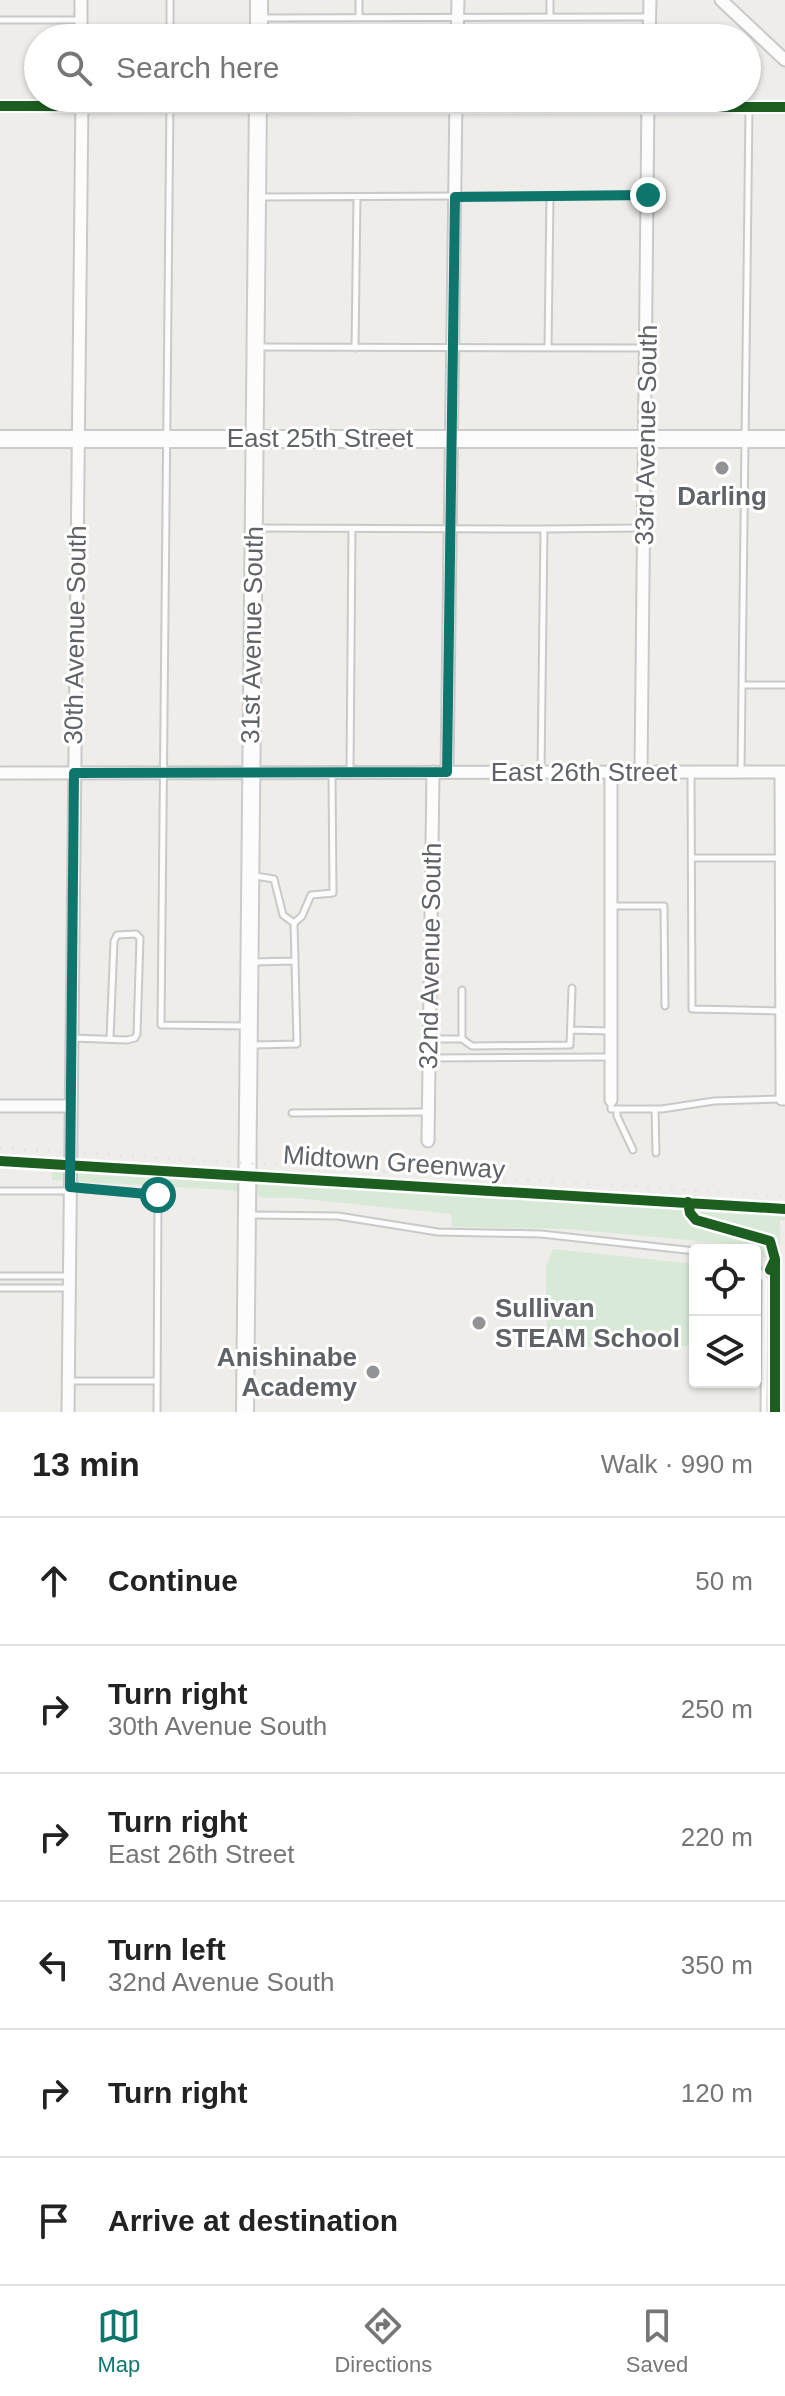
<!DOCTYPE html>
<html lang="en">
<head>
<meta charset="utf-8">
<style>
	body { margin:0; font-family:Helvetica,sans-serif; background:#f6f6f6; color:#222 }
	.controls { position:absolute; right:24px; bottom:24px; display:grid; overflow:hidden; border-radius:8px; box-shadow:0 2px 6px #0004 }
	.controls button { width:72px; height:72px; display:grid; place-items:center; padding:0; border:0; border-bottom:2px solid #e0e0e0; background:#fff; color:#222; font:40px sans-serif }
	.stop { position:absolute; width:24px; height:24px; margin:-18px; border:6px solid #0f766e; border-radius:50%; background:#fff }
	.stop.end { background:#0f766e; border-color:#fff; box-shadow:0 2px 8px #0008 }
	.list { margin:0; padding:0; list-style:none }
	h2 { display:flex; justify-content:space-between; align-items:center; height:104px; margin:0; padding:0 32px; font-size:34px }
	h2 small { font-size:26px; font-weight:400; color:#767676 }
	.list li { display:grid; grid-template-columns:52px 1fr auto; gap:24px; align-items:center; box-sizing:border-box; height:128px; padding:0 32px; border-top:2px solid #e0e0e0 }
	.list b { display:block; font-size:30px; white-space:nowrap }
	.list p { margin:0; font-size:26px; white-space:nowrap; color:#767676 }
	.list em { font-size:26px; font-style:normal; color:#767676 }
	.icon { flex:none; width:44px; height:44px; fill:none; stroke:currentColor; stroke-width:2; stroke-linecap:round; stroke-linejoin:round }
	.map { position:relative; flex:none; width:785px; height:1412px; overflow:hidden }
	.search { position:absolute; background:#fff; box-shadow:0 2px 6px #0004; left:24px; right:24px; top:24px; height:88px; display:flex; align-items:center; gap:20px; box-sizing:border-box; padding:0 28px; border-radius:44px; color:#767676; font-size:30px }
	.sheet { height:872px; background:#fff }
	nav { display:flex; justify-content:space-around; align-items:center; box-sizing:border-box; height:112px; border-top:2px solid #e0e0e0; background:#fff; font-size:22px; color:#767676 }
	nav a { display:grid; justify-items:center; gap:4px }
	nav .on { color:#0f766e }
	.map>svg:first-child { display:block }
</style>
</head>
<body>
<div class="map">
<svg width="785" height="1412" viewBox="0 0 785 1412">
	<rect width="100%" height="100%" fill="#eeedea"/>
	<path fill="#d9e9d7" d="M0,1156l785,48v16h-5l1,192h-13l2,-148 -16,-18 -186,-17 -116,-2 -1,-13 -156,-16h-30l-37,-8 -176,-10v-10l-52,-4z
		M553,1249l142,15v82l-148,1 -1,-81z"/>
	<g fill="none" stroke-linecap="round" stroke-linejoin="round">
		<defs>
			<path id="lane" d="M359,17v-17
				M550,17v-17
				M263,18l386,-1
				M0,20h80
				M170,38v-38
				M170,98l-9,927 87,1
				M261,197l386,-2
				M260,347l386,1
				M355,348l2,-151
				M548,348l2,-152
				M255,528l289,1 -3,242
				M544,529l99,-1
				M742,685h43
				M741,771l8,-662
				M350,772l2,-243
				M691,773l1,236 89,2
				M692,858h91
				M255,876l19,3 9,36 11,8
				M610,906h54l1,100
				M295,961l-1,-38 8,-7 9,-21 22,-2 -1,-120
				M572,1030l37,1
				M72,1038l55,2 8,-2 2,-4 3,-96 -4,-4 -19,1 -3,6 -4,98
				M430,1039h32v-49
				M462,1039l10,7 98,-1 2,-57
				M251,1045l46,-1 -2,-83 -41,1
				M430,1058l179,-1
				M611,1101v8h51l52,-8 67,-2
				M617,1109v7l16,34
				M655,1109l1,44
				M292,1113l135,-1
				M72,1188l86,7 -1,217
				M0,1191h70
				M252,1215l86,1 100,16 103,2 154,17
				M755,1264l10,16 -1,132
				M0,1276h69
				M0,1288h67
				M70,1381h87"/>
			<path id="street" d="M81,0v38
				M721,0l64,60
				M457,38l1,-38
				M649,38l1,-38
				M0,106l785,1
				M447,772l9,-674
				M611,772v328
				M641,772l7,-674
				M781,772l1,318v9h3
				M0,773l785,-1
				M0,1106h71
				M428,1141l5,-369
				M68,1412l14,-1314"/>
			<path id="secondary" d="M259,38v-38
				M0,439h785
				M245,1412l13,-1314"/>
		</defs>
		<use href="#lane" stroke="#c9c9c9" stroke-width="9"/>
		<use href="#street" stroke="#c9c9c9" stroke-width="15"/>
		<use href="#secondary" stroke="#cbcbcb" stroke-width="20"/>
		<use href="#lane" stroke="#fcfcfc" stroke-width="5"/>
		<use href="#street" stroke="#fcfcfc" stroke-width="11"/>
		<use href="#secondary" stroke="#fcfcfc" stroke-width="16"/>
		<path stroke="#e3e4e3" stroke-width="3" stroke-dasharray="2 10" stroke-linecap="butt" d="M0,1148l785,48"/>
		<defs>
			<path id="cycleway" d="M0,106l785,1
				M0,1161l785,48
				M688,1202l2,11 6,7 74,21 5,18 -5,11
				M775,1412v-153"/>
		</defs>
		<use href="#cycleway" stroke="#fff" stroke-width="15"/>
		<use href="#cycleway" stroke="#1b5e20" stroke-width="10"/>
	</g>
	<g fill="none" stroke-linecap="round" stroke-linejoin="round">
		<path stroke="#0f766e" stroke-width="10" d="M158,1195l-88,-8 4,-414 373,-1 8,-575 193,-2"/>
	</g>
	<g fill="#919395" stroke="#fff" stroke-width="3">
		<circle cx="722" cy="468" r="8"/>
		<circle cx="479" cy="1323" r="8"/>
		<circle cx="373" cy="1372" r="8"/>
	</g>
	<g text-anchor="middle" stroke-width="6" stroke-linejoin="round" paint-order="stroke">
		<g font-size="26" fill="#5f6267" stroke="#fff">
			<text transform="translate(646 435) rotate(-89)" y="9">33rd Avenue South</text>
			<text x="320" y="447">East 25th Street</text>
			<text transform="translate(75 635) rotate(-89)" y="9">30th Avenue South</text>
			<text transform="translate(252 635) rotate(-89)" y="9">31st Avenue South</text>
			<text x="584" y="781">East 26th Street</text>
			<text transform="translate(430 956) rotate(-89)" y="9">32nd Avenue South</text>
			<text transform="translate(394 1162) rotate(4)" y="9">Midtown Greenway</text>
		</g>
		<g font-size="26" font-weight="bold" fill="#5f6267" stroke="#fff">
			<text x="722" y="505">Darling</text>
			<text x="495" y="1317" text-anchor="start">Sullivan<tspan x="495" dy="30">STEAM School</tspan></text>
			<text x="357" y="1366" text-anchor="end">Anishinabe<tspan x="357" dy="30">Academy</tspan></text>
		</g>
	</g>
</svg>
<div class="controls">
<button><svg class="icon" aria-label="locate" viewBox="0 0 24 24"><circle cx="12" cy="12" r="6"/><path d="M12 2v4M12 18v4M2 12h4M18 12h4"/></svg></button>
<button><svg class="icon" aria-label="layers" viewBox="0 0 24 24"><path d="M12 4l9 5-9 5-9-5zM3 14l9 5 9-5"/></svg></button>
</div>
<div class="stop" style="left:158px;top:1195px"></div>
<div class="stop end" style="left:648px;top:195px"></div>
<div class="search"><svg class="icon" aria-label="search" viewBox="0 0 24 24"><circle cx="10" cy="10" r="6"/><path d="M15 15l6 6"/></svg>Search here</div>
</div>
<section class="sheet">
<h2>13 min<small>Walk · 990 m</small></h2>
<ul class="list">
<li><svg class="icon" aria-label="ahead" viewBox="0 0 24 24"><path d="M12 20V5M6 11l6-6 6 6"/></svg><div><b>Continue</b></div><em>50 m</em></li>
<li><svg class="icon" aria-label="right" viewBox="0 0 24 24"><path d="M7 20v-9h11M14 6l5 5-5 5"/></svg><div><b>Turn right</b><p>30th Avenue South</p></div><em>250 m</em></li>
<li><svg class="icon" aria-label="right" viewBox="0 0 24 24"><path d="M7 20v-9h11M14 6l5 5-5 5"/></svg><div><b>Turn right</b><p>East 26th Street</p></div><em>220 m</em></li>
<li><svg class="icon" aria-label="left" viewBox="0 0 24 24"><path d="M17 20v-9H6M10 6l-5 5 5 5"/></svg><div><b>Turn left</b><p>32nd Avenue South</p></div><em>350 m</em></li>
<li><svg class="icon" aria-label="right" viewBox="0 0 24 24"><path d="M7 20v-9h11M14 6l5 5-5 5"/></svg><div><b>Turn right</b></div><em>120 m</em></li>
<li><svg class="icon" aria-label="arrive" viewBox="0 0 24 24"><path d="M6 21V4h12l-3 4 3 4H6"/></svg><div><b>Arrive at destination</b></div></li>
</ul>
</section>
<nav>
<a class="on"><svg class="icon" aria-label="map" viewBox="0 0 24 24"><path d="M3 6l6-2 6 2 6-2v14l-6 2-6-2-6 2zM9 4v14M15 6v14"/></svg>Map</a>
<a><svg class="icon" aria-label="directions" viewBox="0 0 24 24"><path d="M12 3l9 9-9 9-9-9zM9 14v-3h6M13 9l2 2-2 2"/></svg>Directions</a>
<a><svg class="icon" aria-label="saved" viewBox="0 0 24 24"><path d="M7 4h10v16l-5-4-5 4z"/></svg>Saved</a>
</nav>
</body>
</html>
